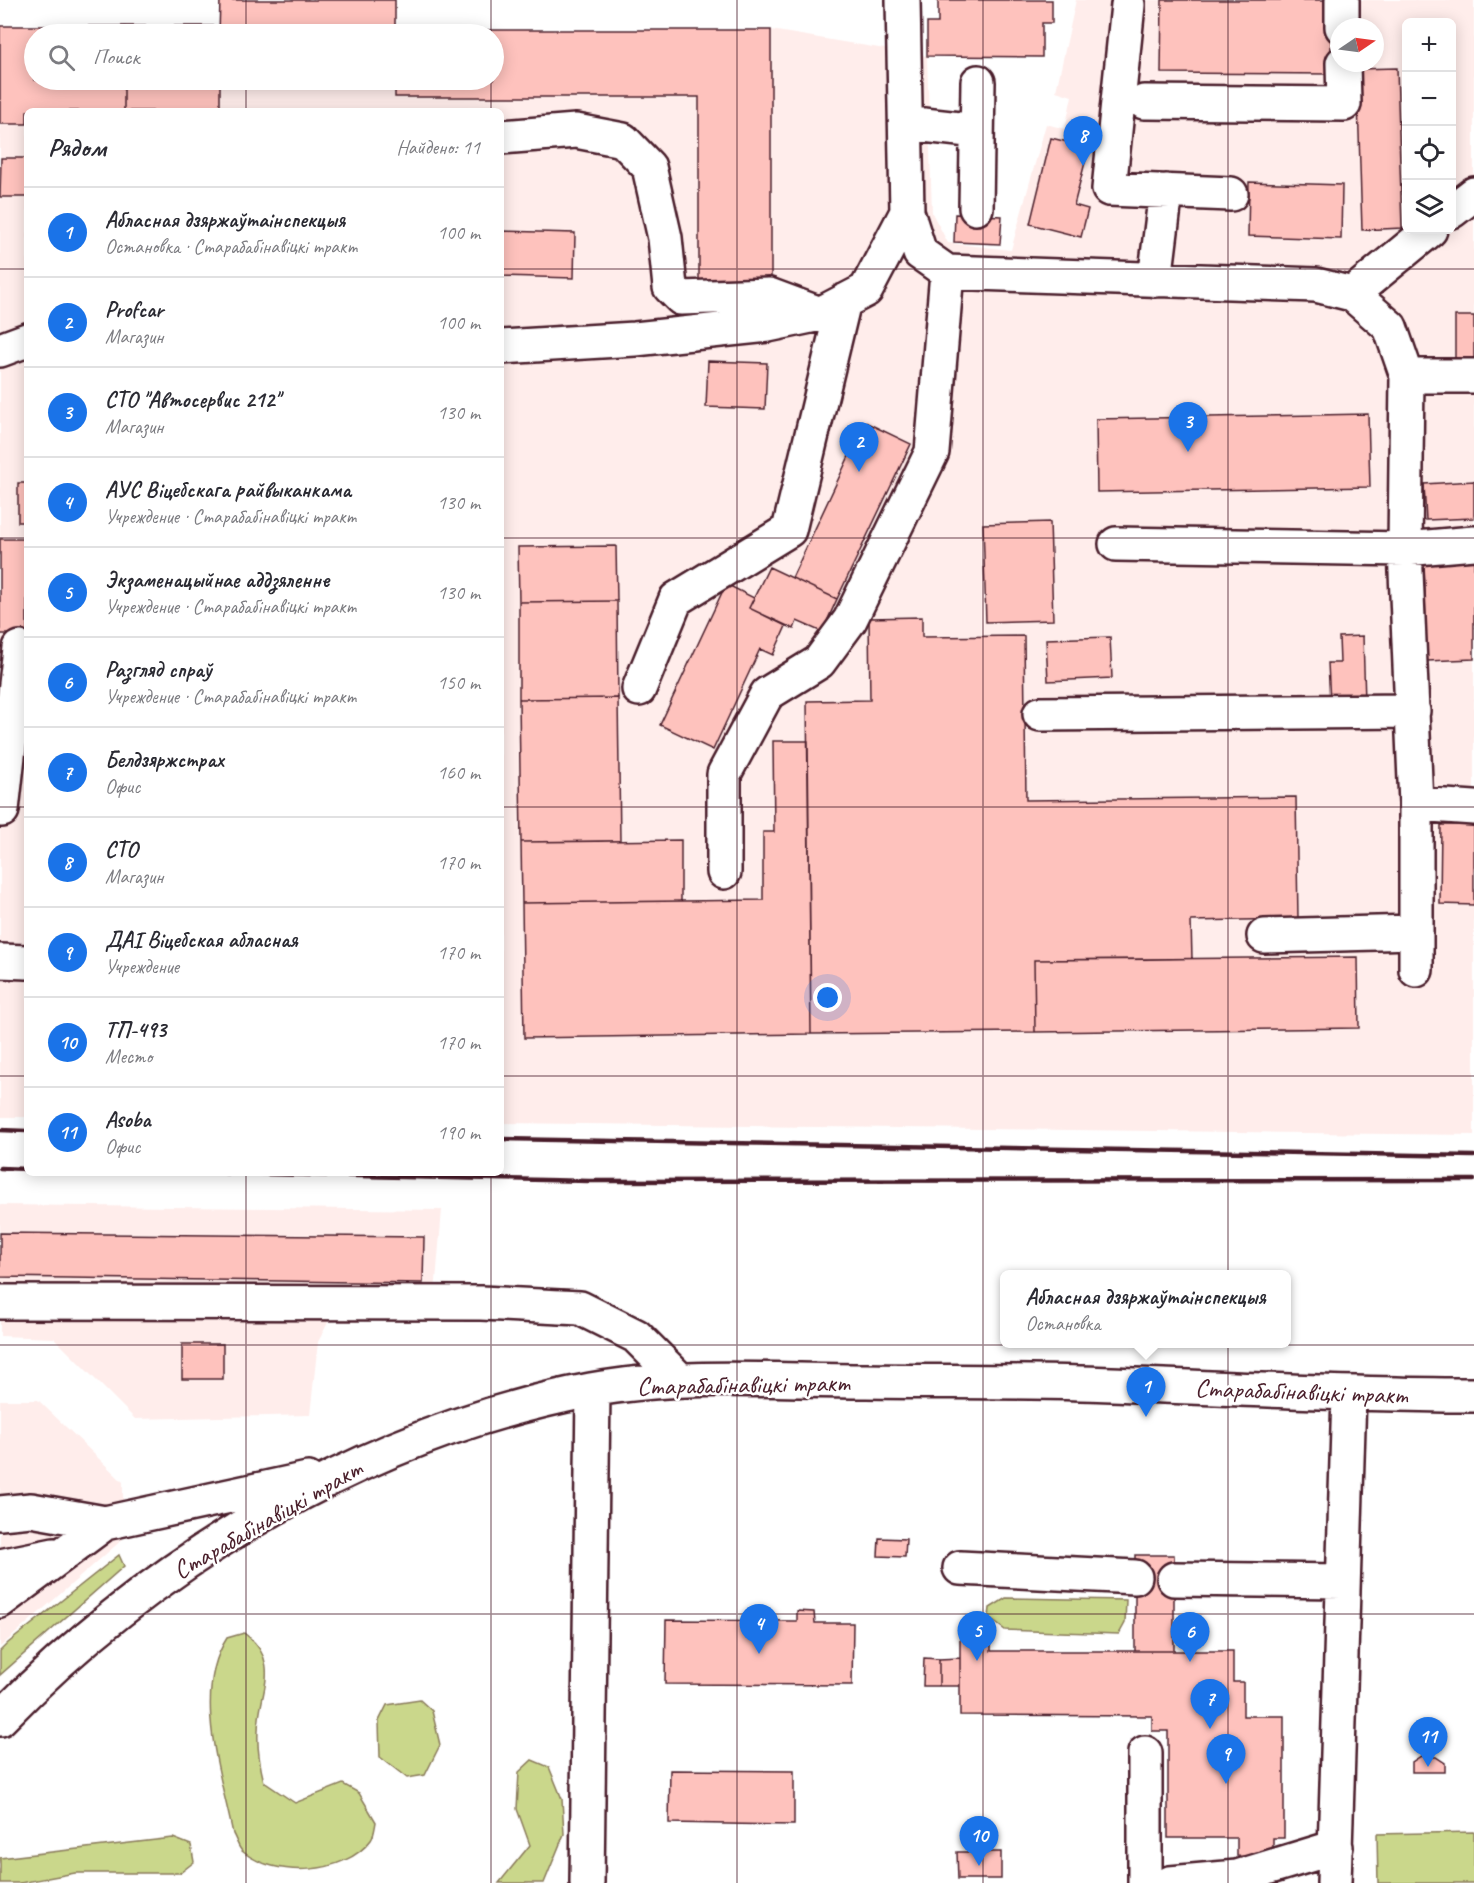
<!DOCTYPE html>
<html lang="ru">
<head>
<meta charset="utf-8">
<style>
	body { margin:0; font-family:Caveat,sans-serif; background:#f2f2f3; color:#2b2b33 }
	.controls { position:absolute; right:18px; top:18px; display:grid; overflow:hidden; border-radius:9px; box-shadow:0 3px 15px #0003 }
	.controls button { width:54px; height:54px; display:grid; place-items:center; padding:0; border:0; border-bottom:2px solid #e1e1e2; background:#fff; color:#2b2b33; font:30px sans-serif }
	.compass { position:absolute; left:1330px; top:18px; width:54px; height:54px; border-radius:50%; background:#fff; box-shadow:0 3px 15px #0003; rotate:77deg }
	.you { position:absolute; left:828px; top:998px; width:21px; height:21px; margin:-15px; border:4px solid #fff; border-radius:50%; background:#1a73e8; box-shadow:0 0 0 9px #1a73e833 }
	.badge { display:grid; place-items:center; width:39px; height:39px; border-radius:50%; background:#1a73e8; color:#fff; font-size:20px; font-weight:700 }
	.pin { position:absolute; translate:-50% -50px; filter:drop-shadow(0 2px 3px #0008) }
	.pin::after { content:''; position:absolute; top:32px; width:21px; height:18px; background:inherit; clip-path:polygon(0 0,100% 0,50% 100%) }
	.popup { position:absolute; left:1000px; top:1270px; width:291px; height:78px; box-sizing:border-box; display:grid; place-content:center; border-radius:9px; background:#fff; filter:drop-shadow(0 2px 4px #0005); font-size:20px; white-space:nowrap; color:#7c7c81 }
	.popup b { font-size:22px; color:#2b2b33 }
	.popup::after { content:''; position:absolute; left:50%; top:100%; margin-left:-12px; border:12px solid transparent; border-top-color:#fff }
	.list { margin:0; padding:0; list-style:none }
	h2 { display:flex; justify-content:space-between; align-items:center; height:78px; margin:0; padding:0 24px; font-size:26px }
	h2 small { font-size:20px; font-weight:400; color:#7c7c81 }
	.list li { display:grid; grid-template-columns:39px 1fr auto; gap:18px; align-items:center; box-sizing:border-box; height:90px; padding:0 24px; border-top:2px solid #e1e1e2 }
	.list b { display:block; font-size:22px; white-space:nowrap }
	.list p { margin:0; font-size:20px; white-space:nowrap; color:#7c7c81 }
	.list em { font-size:20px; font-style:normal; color:#7c7c81 }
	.icon { flex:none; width:33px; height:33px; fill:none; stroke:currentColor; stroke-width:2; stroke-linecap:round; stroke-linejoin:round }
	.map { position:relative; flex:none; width:1474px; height:1883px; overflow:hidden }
	.search { position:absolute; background:#fff; box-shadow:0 3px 15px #0003; left:24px; top:24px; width:480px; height:66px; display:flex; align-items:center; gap:15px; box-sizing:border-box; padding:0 21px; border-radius:33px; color:#7c7c81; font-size:22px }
	.panel { position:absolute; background:#fff; box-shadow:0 3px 15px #0003; left:24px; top:108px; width:480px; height:1068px; border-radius:9px }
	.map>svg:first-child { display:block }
</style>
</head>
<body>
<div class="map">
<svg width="1474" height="1883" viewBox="0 0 1474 1883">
	<rect width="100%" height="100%" fill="#fff"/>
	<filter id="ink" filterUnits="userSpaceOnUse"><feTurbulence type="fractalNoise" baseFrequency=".0167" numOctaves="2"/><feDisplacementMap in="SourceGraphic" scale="12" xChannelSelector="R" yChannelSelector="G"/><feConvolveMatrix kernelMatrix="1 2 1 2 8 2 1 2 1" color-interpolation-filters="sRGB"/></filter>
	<g filter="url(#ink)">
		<path fill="#ffedeb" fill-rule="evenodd" d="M220,0h175l1,30h375l156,26 5,157 16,30 63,7 35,-126 19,5 7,-33 -16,-5 20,-91h86l-1,73h170v-73h143v1135l-973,-12v-1012h-474v1006h-27v-1091h219zM1406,22h46v208h-46zM1339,27h36v36h-36zM34,34h460v46h-460z
			M0,1205l442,5 -8,95h-97l-19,37 -8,73 -175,4 -81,-81 -54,-2z
			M0,1400h38l85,82v57l-123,108z"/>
		<path fill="#cad78b" stroke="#8a7b5b" stroke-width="1.5" d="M119,1555l5,11 -124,109v-24l8,-8z
			M1006,1598l120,2 -1,23 -6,11 -114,-4 -16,-12 1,-10z
			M244,1633c40,30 14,60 14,98 -1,17 2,35 6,51l31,21 48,-19 16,9 17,29c-1,5 -2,14 -5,18 -26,35 -96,39 -129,11 -4,-4 -6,-12 -9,-17 -12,-59 -41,-142 -6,-196z
			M420,1700l12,11 8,34 -15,30 -18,3 -27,-21 -1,-36 8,-16z
			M532,1760l17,7 13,32 2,35 -20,49h-45l31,-38 -13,-36 2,-37z
			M1474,1832v51h-96l-1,-49z
			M173,1838l18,7 3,17 -14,11h-105l-55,10h-20v-25z"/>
		<path fill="#fec2bd" stroke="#4a1f2b" stroke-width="1.5" d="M220,0h175v34h-176z
			M938,0h114v23h-10v34l-115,-1v-33h11z
			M1162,0h169v74l-170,-1z
			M0,26h125l-1,8h-90v46h90v31h-97v13h-27z
			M125,26h94v8h-95z
			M395,30h376v252h-72v-185h-304v-17h99v-46h-99z
			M1397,68l5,160 -40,2 -5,-161z
			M124,80h96v31h-96z
			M1051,138l38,9 -15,58 14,4 -7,28 -51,-13z
			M1,158h26v39h-27z
			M1249,182l93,3 -1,54 -93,-3z
			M955,214l47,2 -2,28 -46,-2z
			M501,231l74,2 -1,45 -73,-2z
			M1455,316h19v45h-19z
			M708,361l59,2 -2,46 -59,-2z
			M1368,414l2,73 -273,5 -1,-73z
			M865,422l46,22 -74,155 -45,-21z
			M1474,481v37l-48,2 -2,-36z
			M18,483h9v39h-9z
			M1050,522l3,98 -67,2 -3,-98z
			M0,539h27v95h-27z
			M616,546l1,55 -98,1 -1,-55z
			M1474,559v100l-47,2 -3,-100z
			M769,567l68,32 -15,33 -25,-11 -3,8 -45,-21z
			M726,584l28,14 -5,10 37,18 -13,29 -13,-6 -47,101 -53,-25z
			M617,601l1,97 -99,1v-97z
			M922,617v20l102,-1 2,164 270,-3 2,122 -107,2 1,38 -158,1 1,72 -224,2 -4,-333 63,-1 -1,-82z
			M1363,636l2,66 -35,1 -2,-40h12l-1,-26z
			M1110,637l2,41 -64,3 -2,-42z
			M618,698l2,143 -99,1 -2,-143z
			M773,741h35l3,293 -287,4 -2,-135 241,-3v-68h11z
			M1441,825h33v80l-34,-1z
			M681,840v61l-159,2 -1,-61z
			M1358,957l1,71 -324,4 -1,-72z
			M0,1233l424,4 -1,46 -423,-6z
			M182,1344h41v35h-41z
			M879,1538l27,1 -1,18 -27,-1z
			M1135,1555h39v96h-39z
			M797,1611l17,1 1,11h38l-1,62 -187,-1 1,-64 131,1z
			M960,1634h31v17h242v31h10v34h41v122h-11v19l-36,-1v-18h-69v-107h-16v-15l-192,-1z
			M924,1658l15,1v27h-16z
			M960,1658v28h-21v-27z
			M1421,1756l15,1 9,6v9h-33v-10z
			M670,1770l124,1v54l-125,-2z
			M957,1852h44v27h-43z"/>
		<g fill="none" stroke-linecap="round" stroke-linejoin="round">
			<defs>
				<path id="minor" d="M903,0l4,212 13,41 27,19 369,13 36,9 38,33 17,49 -2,173 11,255v166
					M1342,0v27
					M1128,5l-19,184 122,5
					M1144,102l200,2 -1,-41
					M906,123l71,8
					M501,137l75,-6 47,9 26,27 16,71 5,49 11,11 88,-3 51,19
					M976,208l2,-126
					M1452,211l22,-17
					M1155,280l11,-89
					M1352,294l78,-64
					M501,347l134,-8 133,-14 52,-11 46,-24 41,-78
					M0,350l27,-10
					M1407,376h67
					M1116,544l289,5 69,-6
					M639,689l37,-90 113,-69 55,-229
					M1040,714l373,-3
					M1416,804l58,4
					M2,810l18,-162
					M724,872v-98l43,-80 52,-32 31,-42 82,-168 15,-180
					M1264,936l151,-4
					M0,961l27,1
					M0,1302l481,1 99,5 56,28 44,44
					M0,1513l31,-3 74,13
					M0,1566l54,-11
					M960,1568l175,9
					M1174,1579l168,2
					M0,1601l105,-78 203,-44
					M0,1719c156,-161 369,-287 591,-329 90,-17 184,-9 275,-9 71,1 143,0 214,2 131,4 262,12 394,12
					M1145,1753v130
					M587,1883l6,-493
					M1170,1883l67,-6 99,-30
					M1334,1883l15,-488"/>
			</defs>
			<use href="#minor" stroke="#4a1f2b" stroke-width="38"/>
			<use href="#minor" stroke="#fff" stroke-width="33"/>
			<path stroke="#4a1f2b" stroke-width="4.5" d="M0,1130l27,1
				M501,1139l973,17
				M0,1168l27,1
				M225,1173l364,8 885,-1"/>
		</g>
	</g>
	<path fill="none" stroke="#4a1f2b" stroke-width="1.5" stroke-opacity="0.55" d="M246,0v34M491,0v34M737,0v1883M983,0v1883M1228,0v1883M246,80v31M491,80v31M0,269h27M501,269h973M0,538h27M501,538h973M0,807h27M501,807h973M0,1076h27M501,1076h973M246,1173v710M491,1173v710M0,1345h1474M0,1614h1474"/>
	<g text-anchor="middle" stroke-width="5" stroke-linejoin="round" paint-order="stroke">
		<g font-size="26" fill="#4a1f2b" stroke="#fff">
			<text transform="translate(743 1384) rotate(-1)" y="9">Старабабінавіцкі тракт</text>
			<text transform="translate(1301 1391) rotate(2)" y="9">Старабабінавіцкі тракт</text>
			<text transform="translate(267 1519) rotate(-30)" y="9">Старабабінавіцкі тракт</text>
		</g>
	</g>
</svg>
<div class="controls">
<button>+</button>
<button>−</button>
<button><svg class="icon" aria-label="locate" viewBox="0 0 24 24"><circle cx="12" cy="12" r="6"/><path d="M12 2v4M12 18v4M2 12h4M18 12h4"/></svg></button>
<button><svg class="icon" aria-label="layers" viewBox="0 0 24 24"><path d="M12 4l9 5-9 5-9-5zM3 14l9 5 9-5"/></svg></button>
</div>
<svg class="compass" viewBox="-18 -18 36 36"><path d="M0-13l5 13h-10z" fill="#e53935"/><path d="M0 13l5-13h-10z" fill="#7c7c81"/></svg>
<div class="you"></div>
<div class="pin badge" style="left:1146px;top:1417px">1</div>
<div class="popup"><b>Абласная дзяржаўтаінспекцыя</b>Остановка</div>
<div class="pin badge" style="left:859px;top:472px">2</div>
<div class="pin badge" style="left:1188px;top:452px">3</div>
<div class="pin badge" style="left:759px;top:1654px">4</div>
<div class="pin badge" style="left:977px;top:1661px">5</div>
<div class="pin badge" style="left:1190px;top:1662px">6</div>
<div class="pin badge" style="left:1210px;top:1729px">7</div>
<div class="pin badge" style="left:1083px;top:166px">8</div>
<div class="pin badge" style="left:1226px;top:1784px">9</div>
<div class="pin badge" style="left:979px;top:1866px">10</div>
<div class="pin badge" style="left:1428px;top:1767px">11</div>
<div class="search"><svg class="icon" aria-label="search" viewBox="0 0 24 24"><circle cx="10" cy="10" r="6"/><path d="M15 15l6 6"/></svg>Поиск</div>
<section class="panel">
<h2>Рядом<small>Найдено: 11</small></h2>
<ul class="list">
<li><span class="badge">1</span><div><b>Абласная дзяржаўтаінспекцыя</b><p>Остановка · Старабабінавіцкі тракт</p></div><em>100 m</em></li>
<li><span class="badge">2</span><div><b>Profcar</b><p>Магазин</p></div><em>100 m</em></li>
<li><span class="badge">3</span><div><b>СТО &quot;Автосервис 212&quot;</b><p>Магазин</p></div><em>130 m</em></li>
<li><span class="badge">4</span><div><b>АУС Віцебскага райвыканкама</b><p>Учреждение · Старабабінавіцкі тракт</p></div><em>130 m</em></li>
<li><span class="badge">5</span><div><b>Экзаменацыйнае аддзяленне</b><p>Учреждение · Старабабінавіцкі тракт</p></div><em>130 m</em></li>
<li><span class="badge">6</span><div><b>Разгляд спраў</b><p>Учреждение · Старабабінавіцкі тракт</p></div><em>150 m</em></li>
<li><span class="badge">7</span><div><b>Белдзяржстрах</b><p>Офис</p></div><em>160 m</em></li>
<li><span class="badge">8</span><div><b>СТО</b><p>Магазин</p></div><em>170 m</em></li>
<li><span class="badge">9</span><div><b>ДАІ Віцебская абласная</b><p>Учреждение</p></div><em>170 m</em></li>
<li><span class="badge">10</span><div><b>ТП-493</b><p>Место</p></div><em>170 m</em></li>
<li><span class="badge">11</span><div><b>Asoba</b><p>Офис</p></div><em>190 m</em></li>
</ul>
</section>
</div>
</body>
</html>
